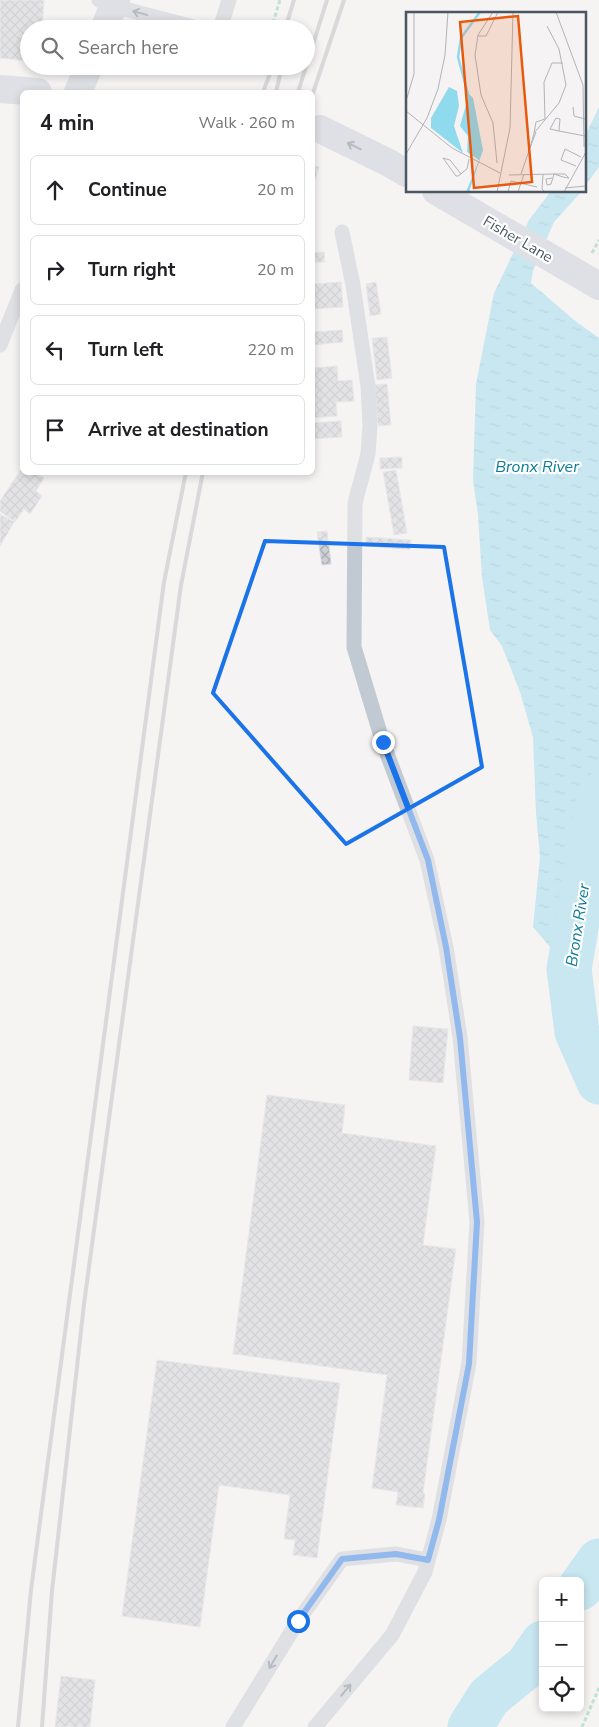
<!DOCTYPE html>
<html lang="en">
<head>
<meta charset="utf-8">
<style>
	body { margin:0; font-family:"Nunito Sans",sans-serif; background:#f6f6f6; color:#202124 }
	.controls { position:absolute; right:15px; bottom:15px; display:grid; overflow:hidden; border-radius:8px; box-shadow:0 2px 8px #0003 }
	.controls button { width:45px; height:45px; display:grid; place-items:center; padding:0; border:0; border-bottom:1px solid #e0e0e0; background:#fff; color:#202124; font:25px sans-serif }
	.stop { position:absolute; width:15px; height:15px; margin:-11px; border:4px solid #1a73e8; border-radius:50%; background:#fff }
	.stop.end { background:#1a73e8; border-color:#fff; box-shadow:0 1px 5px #0008 }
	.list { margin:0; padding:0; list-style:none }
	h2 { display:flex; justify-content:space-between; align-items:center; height:65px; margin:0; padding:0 20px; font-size:21px }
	h2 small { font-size:16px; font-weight:400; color:#757577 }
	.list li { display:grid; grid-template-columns:32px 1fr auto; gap:15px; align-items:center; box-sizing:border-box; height:70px; margin:0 10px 10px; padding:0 10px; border:1px solid #e0e0e0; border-radius:8px }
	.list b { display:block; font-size:19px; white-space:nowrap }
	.list em { font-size:16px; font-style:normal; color:#757577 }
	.icon { flex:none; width:28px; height:28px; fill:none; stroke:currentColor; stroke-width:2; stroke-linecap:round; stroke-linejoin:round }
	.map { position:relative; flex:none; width:599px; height:1727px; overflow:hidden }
	.search { position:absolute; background:#fff; box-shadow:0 2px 8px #0003; left:20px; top:20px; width:295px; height:55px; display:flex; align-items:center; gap:12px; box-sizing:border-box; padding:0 18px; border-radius:28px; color:#757577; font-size:19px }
	.panel { position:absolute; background:#fff; box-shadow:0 2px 8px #0003; left:20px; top:90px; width:295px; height:385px; border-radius:8px }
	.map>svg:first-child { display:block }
</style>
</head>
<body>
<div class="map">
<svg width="599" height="1727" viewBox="0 0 599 1727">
	<defs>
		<pattern id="water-ripples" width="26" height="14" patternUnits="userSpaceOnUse" patternTransform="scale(1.25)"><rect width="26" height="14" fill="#90daee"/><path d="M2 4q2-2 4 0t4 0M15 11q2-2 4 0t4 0" fill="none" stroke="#78b4c4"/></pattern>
		<pattern id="building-cross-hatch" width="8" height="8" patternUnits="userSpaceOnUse" patternTransform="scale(1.25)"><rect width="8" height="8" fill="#cdcfd5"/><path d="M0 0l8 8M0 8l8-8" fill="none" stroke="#a8abb0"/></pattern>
	</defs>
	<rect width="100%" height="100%" fill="#f5f3f3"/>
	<path fill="url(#water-ripples)" d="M599,107v60l-14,19v-50z
		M551,191h31l-28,31 -21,49 -2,12 43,37 25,18v558l-30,73 -36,-42 7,-70 -4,-44 -3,-76 -13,-45 -18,-46 -12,-16 -8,-53 -4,-62 -5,-35 3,-96 18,-91 35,-73z"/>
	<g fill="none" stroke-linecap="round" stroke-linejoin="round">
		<path stroke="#90daee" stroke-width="45" d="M599,795l-30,174 8,63 22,50
			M580,1588l19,-27
			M470,1727l19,-30 38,-31 16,-23"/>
	</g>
	<path fill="url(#building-cross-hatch)" stroke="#d7d9de" d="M0,0h44l-2,29h-13v32l-29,-3z
		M312,165l7,2 -7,22z
		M324,252l1,10h-13v-9z
		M341,282l2,25 -31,2v-25z
		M376,282l5,32 -11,2 -4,-32z
		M342,330l1,12 -31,3v-13z
		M387,337l5,41 -15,2 -5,-42z
		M337,366l1,15 14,-1 2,21 -18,1 1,14 -25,2v-50z
		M387,384l4,41 -13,1 -3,-41z
		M341,421l1,16 -30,2v-16z
		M402,457v11l-22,1v-11z
		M22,468v4h14l8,6 -8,13 6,5 -12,18 -6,-5 -9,13 -15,-11v-10z
		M396,470l11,63 -13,2 -11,-63z
		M0,514l14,8 -14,24z
		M327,531l4,33 -9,1 -5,-33z
		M366,537l45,3 -1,9 -44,-3z
		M413,1026l35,3 -5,54 -34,-3z
		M267,1095l78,10 -3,28 94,13 -13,99 33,4 -33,244 2,1 -2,14 -27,-3 2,-13 -26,-4 15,-113 -154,-21z
		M157,1360l183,23 -23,175 -24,-3 2,-15 -11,-1 6,-44 -71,-10 -19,142 -78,-11z
		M61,1676l34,4 -5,47h-35z"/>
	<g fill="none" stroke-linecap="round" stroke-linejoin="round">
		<path stroke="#7ad0a6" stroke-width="3" stroke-dasharray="4 2.5" stroke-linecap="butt" d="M271,29l9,-29
			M257,74l2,-8
			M592,253l7,-13
			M582,1727l17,-39"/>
		<path stroke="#c1cad2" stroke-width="15" d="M99,0l14,6 88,23
			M220,29l9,-29
			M0,345l22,-55
			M233,1727l65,-106 44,-62 54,-5 32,6
			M315,1727l77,-92 33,-63 14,-52 30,-157 8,-141 -17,-185 -14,-90 -19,-87 -44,-117 -29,-96 1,-144 13,-49 2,-29 -2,-39 -15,-101 -11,-53"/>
		<path stroke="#c1cbd6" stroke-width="28" d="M104,29l12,-29
			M0,89l38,3
			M78,92l11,-26
			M320,129l69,34 19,11
			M436,191l163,95"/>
		<path stroke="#b5b8bd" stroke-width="4" d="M285,29l9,-29
			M263,92l10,-26
			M276,92l6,-26
			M298,92l29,-92
			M312,96l32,-96
			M18,1727l13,-137 133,-1008 22,-110
			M42,1727l10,-136 32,-287 97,-719 22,-113"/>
	</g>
	<defs><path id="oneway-shaft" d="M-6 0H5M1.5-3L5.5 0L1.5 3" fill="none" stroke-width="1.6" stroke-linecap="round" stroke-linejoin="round" transform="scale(1.25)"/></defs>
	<g stroke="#6e7983">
		<use href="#oneway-shaft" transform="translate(140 13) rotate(-165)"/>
		<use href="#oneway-shaft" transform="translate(273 1662) rotate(121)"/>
		<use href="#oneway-shaft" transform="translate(346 1690) rotate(-50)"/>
	</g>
	<use stroke="#6e7984" href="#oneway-shaft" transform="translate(354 146) rotate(-154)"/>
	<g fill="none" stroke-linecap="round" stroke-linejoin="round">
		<path stroke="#1a73e8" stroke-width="6" d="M298,1621l44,-62 54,-5 32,6 11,-40 30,-156 8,-142 -17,-184 -14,-91 -18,-87 -45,-118"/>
	</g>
	<path d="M0 0H599V1727H0ZM265,541l179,6 38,220 -136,77 -133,-151z" fill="#f5f3f3" fill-opacity=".55" fill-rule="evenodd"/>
	<path fill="none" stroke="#1a73e8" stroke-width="4" stroke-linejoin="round" d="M265,541l179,6 38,220 -136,77 -133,-151z"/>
	<g text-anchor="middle" stroke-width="4.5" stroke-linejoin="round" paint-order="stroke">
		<g font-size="15" fill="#4a5661" stroke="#fff">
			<text transform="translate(518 239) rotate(30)" y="5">Fisher Lane</text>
		</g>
		<g font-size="16" font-style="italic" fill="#0c7c9b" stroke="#fff">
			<text x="537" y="472">Bronx River</text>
			<text transform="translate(577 925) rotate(-81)" y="6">Bronx River</text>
		</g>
	</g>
	<g transform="translate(406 12)">
		<rect width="180" height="180" fill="#f5f3f3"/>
		<path d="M43,75l8,4 2,15 -5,20 9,27 -32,-25v-10zM63,82l4,4 10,52 -14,42h-3l13,-32 -12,-8 1,-16 -8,-10z" fill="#90daee"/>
		<path fill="none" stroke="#90daee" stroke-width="2.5" d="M63,86l-11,-41 3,-19 19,-26"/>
		<path fill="none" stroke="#b1b4b9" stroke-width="1" d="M87,0l-15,23 -3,20 6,40 12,28 4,40M150,0l27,73 1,62M72,24h8l12,-24M0,89l8,-27v-62M167,95l1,9 11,3M0,99l46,37 48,25M139,107l-1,-37 8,-19h11M153,119l1,-12 -4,-1 -6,11 9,2 26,5M130,120l-6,16 4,-15 25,-30 7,-18 -7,-36 -12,-23M128,121l2,-11 9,-3M0,142l21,-36 11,-29 7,-34 3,-43M170,154l-15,-6 4,-11 16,8M55,162l-11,-14 -7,-2 13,18h2l3,-2 2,-2 4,-3 2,-10M115,162l9,-26M137,162l-1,15 3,3M148,162h11l4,4 -6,-1zM103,163l45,-1 -3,10 -4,1 -1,-6 6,-1M159,176l21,-2M91,180l13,-64 3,-116M102,180l3,-11 26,6M112,180l6,-18M158,180l22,-40"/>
		<path fill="#e8590c" fill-opacity="0.15" stroke="#e8590c" stroke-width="2.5" d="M112,4l14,166 -58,6 -14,-166z"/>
		<rect width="180" height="180" fill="none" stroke="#4a5661" stroke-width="2.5"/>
	</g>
</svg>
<div class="controls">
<button>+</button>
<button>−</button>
<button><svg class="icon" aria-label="locate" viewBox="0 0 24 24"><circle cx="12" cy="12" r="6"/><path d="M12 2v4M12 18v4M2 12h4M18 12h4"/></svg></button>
</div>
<div class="stop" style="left:298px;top:1621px"></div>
<div class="stop end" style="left:383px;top:742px"></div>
<div class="search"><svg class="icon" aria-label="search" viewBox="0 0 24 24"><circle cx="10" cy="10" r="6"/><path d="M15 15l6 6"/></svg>Search here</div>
<section class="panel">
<h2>4 min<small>Walk · 260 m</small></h2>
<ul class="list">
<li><svg class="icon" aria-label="ahead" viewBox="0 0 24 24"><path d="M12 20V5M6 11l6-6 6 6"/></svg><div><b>Continue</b></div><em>20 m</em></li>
<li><svg class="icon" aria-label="right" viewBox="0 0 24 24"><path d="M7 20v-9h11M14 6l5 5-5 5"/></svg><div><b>Turn right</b></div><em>20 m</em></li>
<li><svg class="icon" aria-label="left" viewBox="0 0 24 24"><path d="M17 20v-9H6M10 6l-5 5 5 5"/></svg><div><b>Turn left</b></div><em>220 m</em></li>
<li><svg class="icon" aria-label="arrive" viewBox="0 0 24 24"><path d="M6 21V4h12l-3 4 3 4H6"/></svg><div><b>Arrive at destination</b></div></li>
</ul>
</section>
</div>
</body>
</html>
